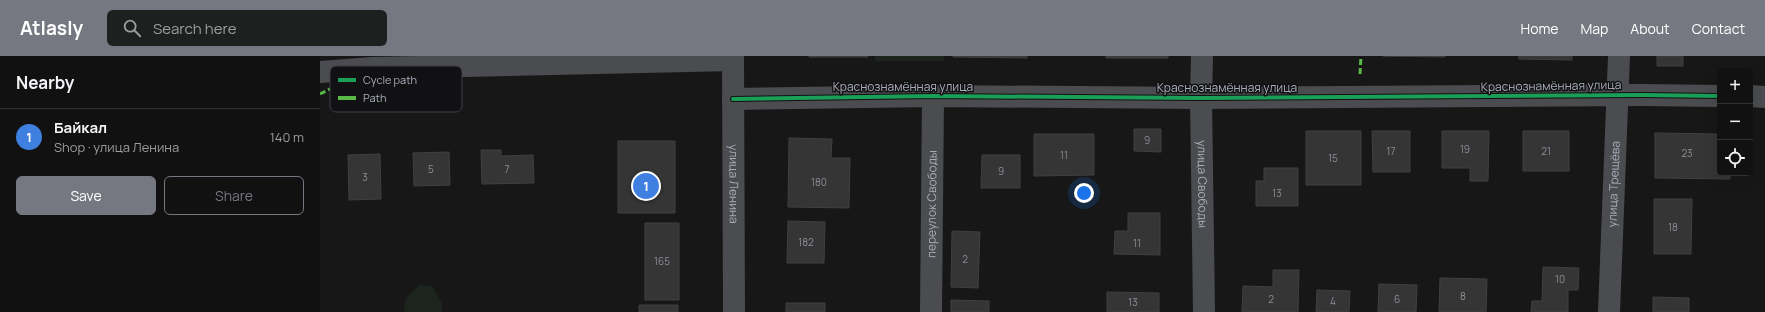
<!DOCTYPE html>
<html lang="en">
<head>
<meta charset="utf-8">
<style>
	body { margin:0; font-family:Manrope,sans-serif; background:#1e1f1f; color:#f1f3f6 }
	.controls { position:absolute; right:12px; top:12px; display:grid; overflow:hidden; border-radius:6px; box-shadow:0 4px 16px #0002 }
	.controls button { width:36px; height:36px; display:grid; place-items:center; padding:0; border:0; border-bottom:1px solid #303131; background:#111; color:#f1f3f6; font:20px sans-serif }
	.you { position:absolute; left:764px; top:137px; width:14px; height:14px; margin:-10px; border:3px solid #fff; border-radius:50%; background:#1a73e8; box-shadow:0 0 0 6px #1a73e833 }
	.badge { display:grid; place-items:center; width:26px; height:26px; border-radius:50%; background:#757880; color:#fff; font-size:13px; font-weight:700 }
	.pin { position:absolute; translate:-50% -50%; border:2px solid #fff; box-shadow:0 1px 4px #0006 }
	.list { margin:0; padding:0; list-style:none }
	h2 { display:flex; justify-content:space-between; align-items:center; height:52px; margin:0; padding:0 16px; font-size:17px }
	h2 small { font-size:13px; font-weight:400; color:#9c9d9f }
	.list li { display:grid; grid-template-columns:26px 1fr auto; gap:12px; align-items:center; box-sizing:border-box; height:56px; padding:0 16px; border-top:1px solid #303131 }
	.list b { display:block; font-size:15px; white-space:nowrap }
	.list p { margin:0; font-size:13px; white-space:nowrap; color:#9c9d9f }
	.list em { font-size:13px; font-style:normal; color:#9c9d9f }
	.actions { display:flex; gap:8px; padding:12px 16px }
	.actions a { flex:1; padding:9px 0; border:1px solid #757880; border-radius:6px; text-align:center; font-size:14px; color:#757880 }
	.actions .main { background:#757880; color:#fff }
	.icon { flex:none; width:22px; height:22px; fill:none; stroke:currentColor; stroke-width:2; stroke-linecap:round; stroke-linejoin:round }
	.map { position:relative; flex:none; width:1445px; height:256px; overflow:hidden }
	header { display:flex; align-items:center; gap:24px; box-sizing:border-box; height:56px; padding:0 20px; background:#757880; color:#fff }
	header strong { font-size:19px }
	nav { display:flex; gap:22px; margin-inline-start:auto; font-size:14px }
	.search { width:280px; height:36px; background:#1e1f1f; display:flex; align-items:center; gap:10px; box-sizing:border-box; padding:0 14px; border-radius:6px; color:#9c9d9f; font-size:15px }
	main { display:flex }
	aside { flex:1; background:#111 }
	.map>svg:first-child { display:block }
</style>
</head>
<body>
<header>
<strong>Atlasly</strong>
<div class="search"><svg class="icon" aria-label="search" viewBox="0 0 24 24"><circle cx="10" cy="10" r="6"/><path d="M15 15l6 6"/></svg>Search here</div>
<nav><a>Home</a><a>Map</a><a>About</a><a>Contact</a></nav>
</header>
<main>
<aside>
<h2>Nearby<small></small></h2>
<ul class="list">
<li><span class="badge" style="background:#3f7fe0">1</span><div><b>Байкал</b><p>Shop · улица Ленина</p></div><em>140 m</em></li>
</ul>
<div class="actions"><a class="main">Save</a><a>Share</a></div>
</aside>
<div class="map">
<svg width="1445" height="256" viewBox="0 0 1445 256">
	<rect width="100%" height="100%" fill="#171717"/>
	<path fill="#1d241e" d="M555,0h69v5h-69z
		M99,229l13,1 10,17v9h-38l2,-14z"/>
	<path fill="#353536" stroke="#3f4043" d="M489,0h59v1h-59z
		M633,0h74v2l-74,-1z
		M786,0h62v2h-62z
		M1063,0h62v1z
		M1199,0h53v4l-53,-1z
		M1337,0h26v10h-26z
		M814,73h27v23l-27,-1z
		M986,75h55v54h-55z
		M1052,75h38v41h-37z
		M1122,75h47l-1,50h-18v-13h-28z
		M1203,75h46v40h-46z
		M1335,77l65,1v39h10v6l-75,-1z
		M714,78h60v41l-60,1z
		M469,82l43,1 -1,19h19l-1,50 -61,-1z
		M298,85h57v72h-57z
		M161,94h20v6l32,-1 1,28 -52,1z
		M129,96l1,33 -36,1 -1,-33z
		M60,98l1,45 -32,1 -1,-45z
		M662,99h38v33h-39z
		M944,112h34v38h-42v-25h8z
		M1334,143h38l-1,55h-37z
		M808,157h32v42l-46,-1 1,-23h13z
		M468,165l37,1 -1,41h-37z
		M325,167h34v77h-34z
		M632,175l28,1 -2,56 -27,-1z
		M1223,211l36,1 -1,22h-10v22h-37l1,-11h10z
		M953,214h26l-1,42h-56l1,-26 30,1z
		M1120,222l47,1 -1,33h-47z
		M1059,228l38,1 -1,27h-38z
		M997,234l33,1 -1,21h-33z
		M787,236l52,1v19h-52z
		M1333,241l36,1v14h-36z
		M631,244l38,1v11h-38z
		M466,247h39v9h-39z
		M319,249h39v7h-39z"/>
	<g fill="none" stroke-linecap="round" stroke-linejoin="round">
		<g stroke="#4b4c50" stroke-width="22">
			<path id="s1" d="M413,0l1,256"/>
			<path id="s2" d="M882,0l-1,42 3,214"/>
			<path d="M0,16l52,-4 361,-8"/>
			<path d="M1430,40l15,1"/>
			<path d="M413,43l200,-3 268,2 442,-3 77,1"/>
			<path id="s3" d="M611,256l2,-216"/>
			<path id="s4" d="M1289,256l10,-256"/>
		</g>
		<path stroke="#58b947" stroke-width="3" stroke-dasharray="6 3" stroke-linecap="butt" d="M1040,18l1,-18
			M0,38l52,-26"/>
		<defs>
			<path id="cycleway" d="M413,43l200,-3 268,2 442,-3 77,1"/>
		</defs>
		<use href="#cycleway" stroke="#111113" stroke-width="6"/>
		<use href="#cycleway" stroke="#1a9f57" stroke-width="4"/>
	</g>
	<g text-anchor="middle" stroke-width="3" stroke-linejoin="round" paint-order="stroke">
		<g font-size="10" fill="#8b8f98">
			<text x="827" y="88">9</text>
			<text x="1145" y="97">19</text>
			<text x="1071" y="99">17</text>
			<text x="1226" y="99">21</text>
			<text x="1367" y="101">23</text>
			<text x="744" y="103">11</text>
			<text x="1013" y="106">15</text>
			<text x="111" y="117">5</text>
			<text x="187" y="117">7</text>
			<text x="681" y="119">9</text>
			<text x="45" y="125">3</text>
			<text x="499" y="130">180</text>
			<text x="957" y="141">13</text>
			<text x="1353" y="175">18</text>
			<text x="486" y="190">182</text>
			<text x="817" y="191">11</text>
			<text x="645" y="207">2</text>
			<text x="342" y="209">165</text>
			<text x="1240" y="227">10</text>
			<text x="1143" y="244">8</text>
			<text x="951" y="247">2</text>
			<text x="1077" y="247">6</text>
			<text x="1013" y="249">4</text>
			<text x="813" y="250">13</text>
		</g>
		<g font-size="12" fill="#a8adb8" stroke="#111113">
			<text transform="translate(1231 30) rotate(-1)" y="4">Краснознамённая улица</text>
			<text x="583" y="35">Краснознамённая улица</text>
			<text x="907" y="36">Краснознамённая улица</text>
			<text dy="4" stroke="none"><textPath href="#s1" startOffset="128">улица Ленина</textPath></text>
			<text dy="4" stroke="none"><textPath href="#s2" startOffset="128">улица Свободы</textPath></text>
			<text dy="4" stroke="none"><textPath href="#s4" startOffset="128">улица Трещёва</textPath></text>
			<text dy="4" stroke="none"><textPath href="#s3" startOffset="108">переулок Свободы</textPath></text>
		</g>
	</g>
	<rect x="10" y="10" width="132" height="46" rx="6" fill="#111113" stroke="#3e4045" stroke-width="1"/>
	<rect x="18" y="22" width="18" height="4" fill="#1a9f57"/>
	<rect x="18" y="40" width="18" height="4" fill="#58b947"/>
	<g font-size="11" fill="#a8adb8">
		<text x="43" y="28">Cycle path</text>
		<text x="43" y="46">Path</text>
	</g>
</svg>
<div class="controls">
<button>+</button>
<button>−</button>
<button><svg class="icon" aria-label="locate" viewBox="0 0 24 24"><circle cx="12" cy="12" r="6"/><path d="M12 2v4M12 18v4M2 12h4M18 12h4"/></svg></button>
</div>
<div class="you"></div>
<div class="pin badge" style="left:326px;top:130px;background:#3f7fe0">1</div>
</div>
</main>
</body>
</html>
